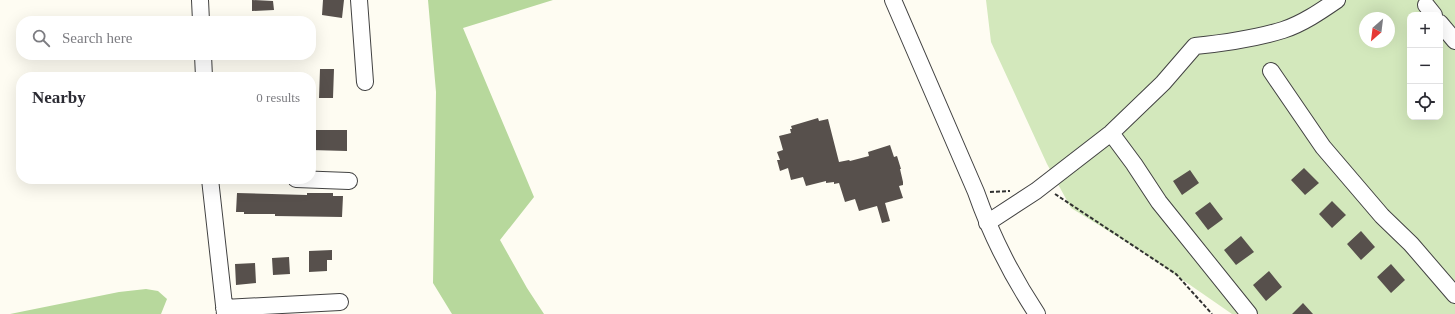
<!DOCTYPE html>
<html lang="en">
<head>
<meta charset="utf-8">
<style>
	body { margin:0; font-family:"Times New Roman",serif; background:#f2f2f3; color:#2b2b33 }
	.controls { position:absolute; right:12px; top:12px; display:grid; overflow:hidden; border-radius:8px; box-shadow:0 4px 16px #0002 }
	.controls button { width:36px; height:36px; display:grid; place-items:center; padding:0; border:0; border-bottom:1px solid #e1e1e2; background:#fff; color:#2b2b33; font:20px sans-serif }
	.compass { position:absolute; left:1359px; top:12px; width:36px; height:36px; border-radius:50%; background:#fff; box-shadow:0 4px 16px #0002; rotate:208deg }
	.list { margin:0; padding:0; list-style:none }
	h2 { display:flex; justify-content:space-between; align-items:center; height:52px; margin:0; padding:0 16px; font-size:17px }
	h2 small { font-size:13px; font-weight:400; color:#7c7c81 }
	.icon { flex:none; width:22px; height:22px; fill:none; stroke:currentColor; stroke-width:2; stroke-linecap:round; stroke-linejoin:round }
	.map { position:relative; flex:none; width:1455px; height:314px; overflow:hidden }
	.search { position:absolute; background:#fff; box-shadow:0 4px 16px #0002; left:16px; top:16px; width:300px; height:44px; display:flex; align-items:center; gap:10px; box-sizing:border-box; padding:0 14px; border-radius:16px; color:#7c7c81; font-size:15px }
	.panel { position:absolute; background:#fff; box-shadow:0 4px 16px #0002; left:16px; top:72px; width:300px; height:112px; border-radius:16px }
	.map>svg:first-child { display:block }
</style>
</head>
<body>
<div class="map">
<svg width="1455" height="314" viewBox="0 0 1455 314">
	<rect width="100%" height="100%" fill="#fefcf2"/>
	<path fill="#d3e8bc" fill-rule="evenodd" d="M986,0h469v314h-223l-91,-63 -70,-43 -24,-44 -56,-122zM1410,15h30v102h-30zM1365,18h24v24h-24z"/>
	<path fill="#b7d89c" d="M428,0h125l-90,28 71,169 -34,43 27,48 17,26h-92l-19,-31 3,-191z
		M146,289l12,2 9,8 -6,15h-151l109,-22z"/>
	<path fill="#57504c" d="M252,0l21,1 1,9 -22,1z
		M323,0h21l-2,18 -20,-3z
		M320,69h14l-1,29h-14z
		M818,118l1,3 9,-2 11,43 10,-2 1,1 19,-5 -1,-4 22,-7 4,12 3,-1 4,13h-1l3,13v3l-4,1 4,12 -18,5 5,18 -8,2 -5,-17 -18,5 -4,-12 -10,3 -6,-19 -5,1v-2l-8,1v-2l-20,5 -3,-9 -12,3 -3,-12 -8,3 -3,-11h3l-3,-8 6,-2 -4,-14 12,-3 -1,-4h2l-1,-3z
		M311,130h36v21l-36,-1z
		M1304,168l15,15 -14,12 -14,-15z
		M1190,170l9,13 -17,12 -9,-14z
		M237,193l70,2v-2h26v3h10l-1,21 -67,-1v-2h-31v-2h-8z
		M1332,201l14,14 -14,13 -13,-14z
		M1210,202l13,17 -15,11 -13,-17z
		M1361,231l14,16 -14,13 -14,-16z
		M1241,236l13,16 -18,13 -12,-15z
		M332,250v10h-5v11l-18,1v-21z
		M289,257l1,17 -17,1 -1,-17z
		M255,263l1,20 -20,2 -1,-21z
		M1391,264l14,16 -14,13 -14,-16z
		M1269,271l13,16 -16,14 -13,-16z
		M1303,303l10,11h-21z"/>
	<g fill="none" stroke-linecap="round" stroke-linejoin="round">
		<defs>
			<path id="minor" d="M200,0l1,21
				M359,0l6,82
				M893,0l83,192c15,43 36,84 61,122
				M1426,5l8,10
				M1440,23l15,18
				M203,55l1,22
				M1271,71l52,76 59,69 29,28 44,51
				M1111,133l23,31 25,38 90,112
				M210,179l15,135
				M296,179l53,2
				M987,223l49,-32 75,-58 52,-50 32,-37c30,-3 59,-7 88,-16 19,-6 38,-19 54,-30
				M224,308l116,-6"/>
		</defs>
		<use href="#minor" stroke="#424242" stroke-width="18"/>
		<path stroke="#313131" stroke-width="2" stroke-dasharray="4 2" stroke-linecap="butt" d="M990,192l20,-1
			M1055,194l121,80 36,40"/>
		<use href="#minor" stroke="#fff" stroke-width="16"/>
	</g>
</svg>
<div class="controls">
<button>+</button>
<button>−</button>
<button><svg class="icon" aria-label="locate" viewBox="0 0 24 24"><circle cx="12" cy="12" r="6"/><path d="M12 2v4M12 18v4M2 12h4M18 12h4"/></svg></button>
</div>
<svg class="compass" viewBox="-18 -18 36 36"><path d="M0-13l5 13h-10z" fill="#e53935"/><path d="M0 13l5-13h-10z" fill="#7c7c81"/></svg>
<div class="search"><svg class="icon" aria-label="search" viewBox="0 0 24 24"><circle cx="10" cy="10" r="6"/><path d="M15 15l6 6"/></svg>Search here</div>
<section class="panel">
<h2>Nearby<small>0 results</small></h2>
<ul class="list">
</ul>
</section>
</div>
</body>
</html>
